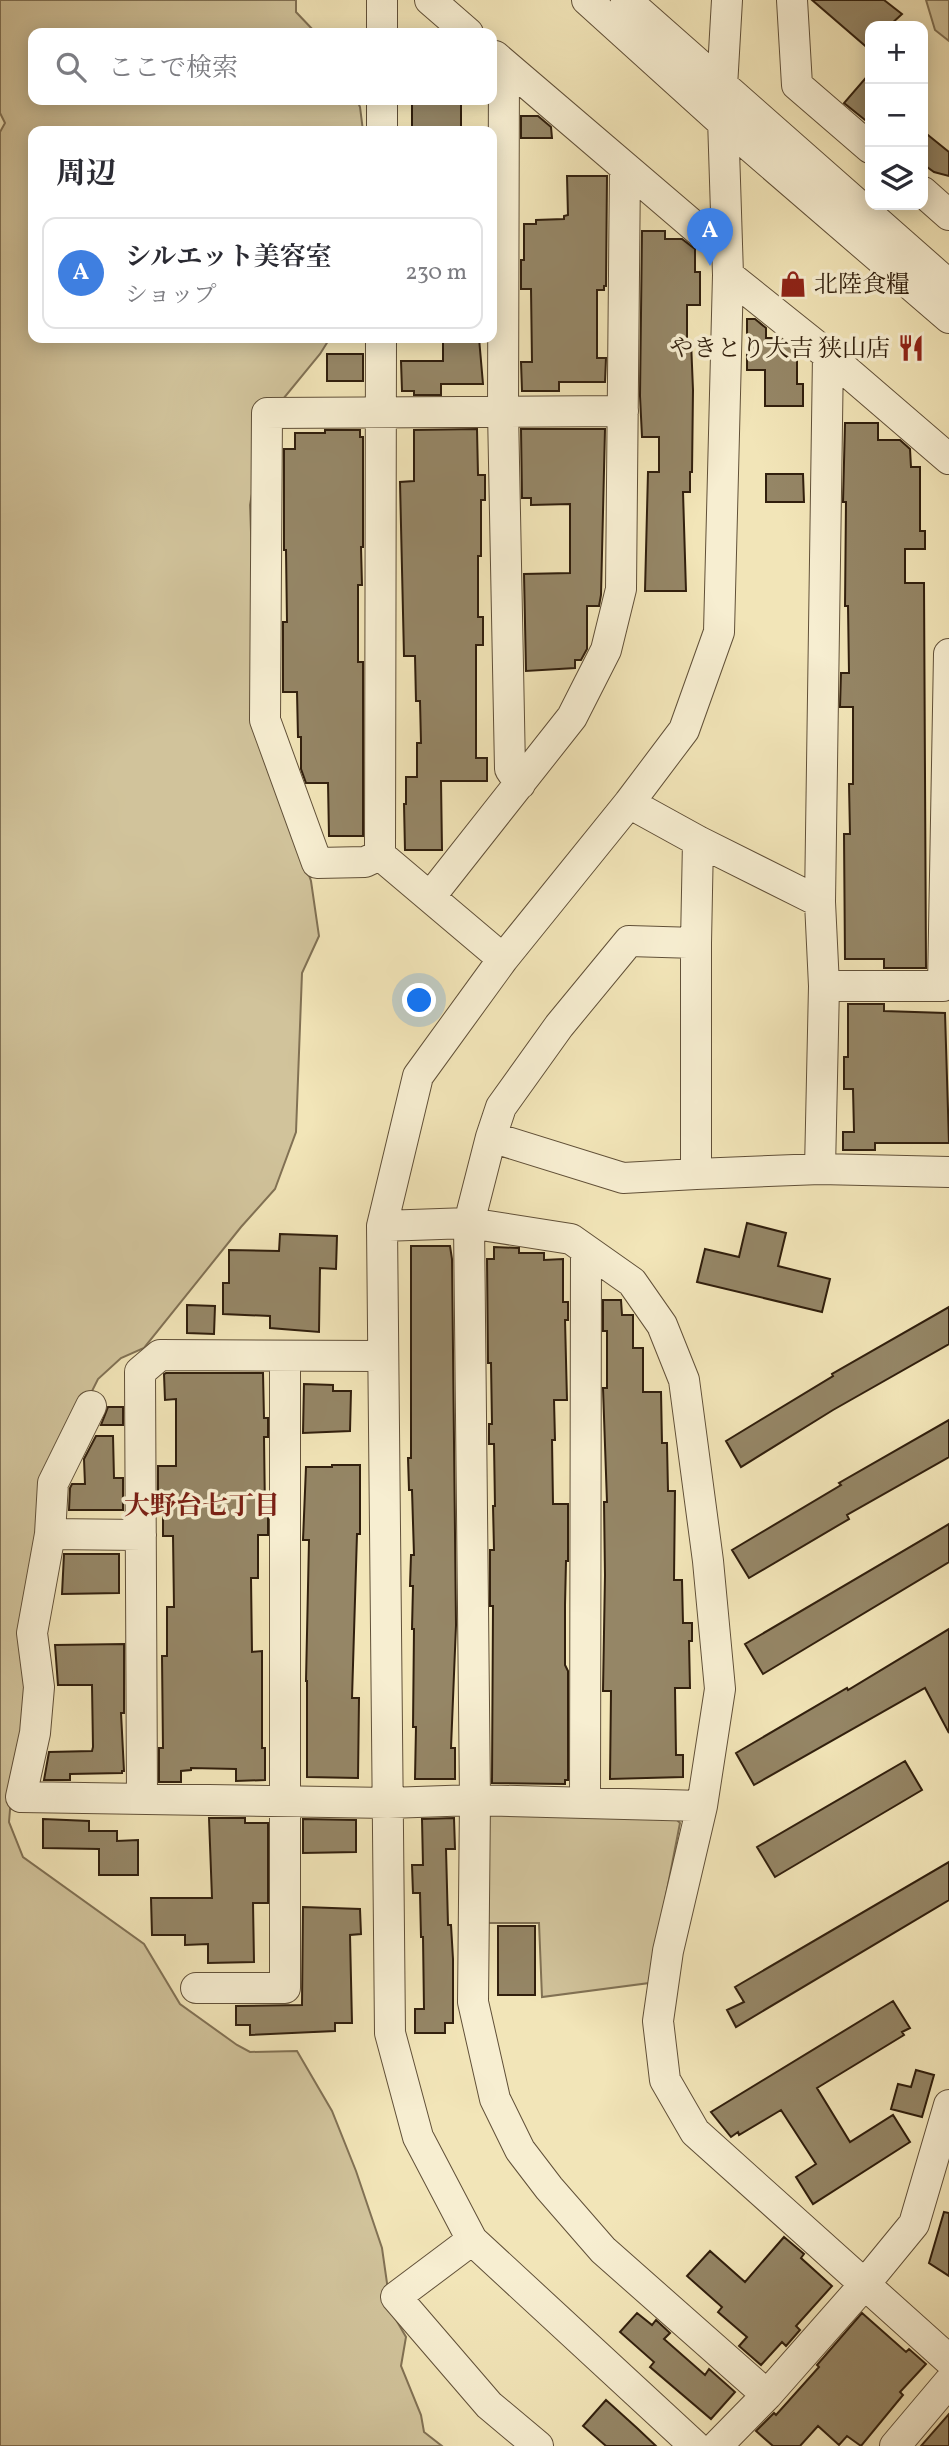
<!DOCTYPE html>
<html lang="ja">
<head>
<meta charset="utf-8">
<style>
	body { margin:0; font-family:Vollkorn,"Noto Serif JP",serif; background:#f7f7f7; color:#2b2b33 }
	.controls { position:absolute; right:21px; top:21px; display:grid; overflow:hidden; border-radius:14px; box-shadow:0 4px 18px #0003 }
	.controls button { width:63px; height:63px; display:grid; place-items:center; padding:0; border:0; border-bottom:2px solid #e1e1e2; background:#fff; color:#2b2b33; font:35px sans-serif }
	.you { position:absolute; left:420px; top:1001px; width:24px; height:24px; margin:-18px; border:5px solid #fff; border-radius:50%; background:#1a73e8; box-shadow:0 0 0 10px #1a73e833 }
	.badge { display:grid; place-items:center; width:46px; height:46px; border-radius:50%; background:#2563eb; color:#fff; font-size:23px; font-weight:700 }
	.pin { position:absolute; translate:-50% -58px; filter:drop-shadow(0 2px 4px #0008) }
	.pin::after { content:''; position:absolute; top:37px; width:24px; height:21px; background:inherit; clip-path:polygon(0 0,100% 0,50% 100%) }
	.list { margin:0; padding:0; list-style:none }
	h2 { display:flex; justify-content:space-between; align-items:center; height:91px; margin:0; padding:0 28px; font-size:30px }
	h2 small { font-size:23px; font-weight:400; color:#7c7c81 }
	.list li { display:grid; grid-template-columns:46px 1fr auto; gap:21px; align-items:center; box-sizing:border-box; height:112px; margin:0 14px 14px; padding:0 14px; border:2px solid #e1e1e2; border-radius:14px }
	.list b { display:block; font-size:26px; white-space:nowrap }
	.list p { margin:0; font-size:23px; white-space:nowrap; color:#7c7c81 }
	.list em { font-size:23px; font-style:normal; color:#7c7c81 }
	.icon { flex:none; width:38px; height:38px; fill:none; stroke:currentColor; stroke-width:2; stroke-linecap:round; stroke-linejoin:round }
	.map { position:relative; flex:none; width:949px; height:2446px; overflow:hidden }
	.search { position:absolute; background:#fff; box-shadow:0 4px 18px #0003; left:28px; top:28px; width:469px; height:77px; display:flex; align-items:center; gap:18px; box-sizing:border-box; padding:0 24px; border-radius:14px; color:#7c7c81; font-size:26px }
	.panel { position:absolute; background:#fff; box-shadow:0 4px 18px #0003; left:28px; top:126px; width:469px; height:217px; border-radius:14px }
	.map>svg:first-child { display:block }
</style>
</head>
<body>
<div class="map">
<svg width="949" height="2446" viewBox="0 0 949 2446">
	<rect width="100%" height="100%" fill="#f2e5b8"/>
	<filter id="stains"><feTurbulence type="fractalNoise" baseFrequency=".00286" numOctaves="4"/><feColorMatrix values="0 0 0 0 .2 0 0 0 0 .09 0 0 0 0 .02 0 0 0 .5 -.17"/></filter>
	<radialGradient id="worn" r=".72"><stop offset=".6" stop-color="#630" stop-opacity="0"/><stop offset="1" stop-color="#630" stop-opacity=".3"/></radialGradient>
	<path fill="#d1c39b" stroke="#817154" stroke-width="2" d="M0,0h296v12l20,21h-283v67h324l3,7 3,24h-330v207h297l-10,16 -55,67 -15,84 5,135 12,114 44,127 8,55 -17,37 -6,159 -21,57 -34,38 -97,121 -23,10 -23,21 -31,62 -41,279 -12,41 -5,61 14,35 121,87 36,60 57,41 13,7 47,-1 35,60 24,60 26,77 9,63 15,26 -5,29 20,49 3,17 18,14h-442v-2314l5,-9 -5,-10z
		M926,0h23v41l-14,-11z
		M496,1813l179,5 5,5 -31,160 -107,14 -3,-74h-56l4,-106z"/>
	<path fill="#958666" stroke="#311f0d" stroke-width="2" d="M812,0h72l18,14 -13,12h-19v24z
		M870,73v51l-26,-21z
		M412,100h49v31h-49z
		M521,116h17l13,11 1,11h-31z
		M923,131l26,21v24l-15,-4 -11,-8z
		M567,176h40l-1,110h-2v4h-7v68h9l-1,24h-46v9h-37l-1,-29h11l-1,-73h-10v-29h3v-36h12v-4l28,-1v-3l4,-1z
		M642,231h23v8h17l13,10v23h5v33h-13v36h4l2,49 -1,82h-2v20h-7l3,99h-41l3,-119h11v-35h-17l-2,-41z
		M747,319h8l11,9v10h13l18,15v31h6v22h-38v-36h-18z
		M443,338h36l4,46h-42v11h-27v-4h-12l-1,-30h42z
		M327,354h36v27h-36z
		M845,423h33v17h22l10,9 1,18h9v64h5v18h-20v34h19l2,385h-42v-9h-39l-1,-125h6l-1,-50h4v-77h-13l1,-34h8l-1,-67h-3l1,-104h-3z
		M477,429l1,46h7v25h-4v56h-3v61h5v28h-7v113h11v23h-46l1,69h-37l-1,-46h2v-27h11v-34h4l-1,-42h-4l-1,-45h-11l-4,-174 14,-1v-51z
		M521,429h84l-4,166 -2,11h-12v43l-6,11h-6v8l-49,3 -2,-97 46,-1v-69l-39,1v-7h-9z
		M325,430h35v7h3v110h-2l1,38h-4v77h5v174h-34l-1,-53h-22l-5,-14v-32h-3l-1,-45h-14v-70h4l-1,-72h-2v-101h11v-16h30z
		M766,474h37l1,28h-38z
		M848,1004h36v7l61,2 4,130h-74v7h-32v-18h11l-1,-43h-9v-32h4z
		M747,1223l39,10 -8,33 52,13 -8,33 -125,-30 8,-33 34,8z
		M280,1234l57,2 -1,33 -16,-1 -1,64 -49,-4v-12l-47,-2v-31h6v-33l50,1z
		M411,1246h39l2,13 4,366 -5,123h4v31h-40l1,-52h-3l1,-98h-2l1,-43h-3l1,-31h3l-2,-65h-3l-1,-32h3z
		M494,1247l25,1v5h25v7l19,-1v43h5v18h-3l2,80h-13l1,40h-3l1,64h15v57h-2l-1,44v60l3,6v109h-3v4l-73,-1 1,-177h-3v-56h4l-1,-44h2l-1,-62h-5v-20h3l-1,-61h-3l-1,-104h7z
		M603,1300h18l1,15h11v33h10v44h18l1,51h5l1,48h7l-1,89h8l1,43h9v18h-3l1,47h-15l1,67h7v22l-73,2 1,-88h-8l2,-116 -1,-73h3l-4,-114h4v-57h-4z
		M187,1305l28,1 -1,28 -27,-1z
		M949,1307v37l-116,66 -92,57 -15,-26 107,-65 -1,-2z
		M166,1373h97l1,45h4v19h-4l1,76h3v22h-10v43h-7l1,74 10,-1v97h3v32l-29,1v-12l-45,-1v2l-10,1v11h-22v-34h4l-1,-92h5v-49h7l-1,-71h-10v-34h-5v-36h18v-67l-11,1 -1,-26z
		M304,1384l29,1v6h18l-1,40 -47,2z
		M108,1407h15v18h-22z
		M949,1420v37l-102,58 2,4 -100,59 -17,-28 109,-65 -2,-2z
		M96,1436h17l1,42h9v32h-54l1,-22 2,-4h13l-1,-25z
		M332,1465h28v69h-3l-5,164h7l-1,80 -51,-1v-96h-1l3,-141h-6l3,-73h26z
		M949,1524v38l-186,112 -18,-30z
		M64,1554h55v39l-57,1z
		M949,1629v104l-24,-45 -171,97 -18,-32 111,-65 1,2z
		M124,1644v69h-3l3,58h-2v2l-52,1v6h-26l5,-28 43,-1 1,-4 -1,-62h-34l-3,-40z
		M905,1761l17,29 -147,87 -18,-30z
		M209,1818h36v5h23v80h-15l1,59 -46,1v-19l-23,1v-10h-33l-1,-37h61z
		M454,1818l1,31h-9l2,76h3l2,34v64h-8v10h-30v-24h9l-1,-72h-2l-1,-44h-7l-1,-28h11l-1,-46z
		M43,1819l46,2v10h28v10l21,-1v35h-39v-26l-56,-1z
		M303,1819l53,1v32l-53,1z
		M949,1862v38l-213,127 -9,-17 17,-8 -9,-15z
		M303,1907l57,2 1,25 -11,1 2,88h-17v8l-85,4v-10h-14v-19l66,-1z
		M498,1926h37v69h-37z
		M893,2001l17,27 -8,4 2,3 -87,53 33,54 43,-27 17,27 -97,62 -17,-27 20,-13 -35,-54 -42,25 -1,-3 -7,5 -20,-25z
		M916,2070l18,5 -12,42 -31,-8 7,-25 13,3z
		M944,2212l5,1v63l-20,-13z
		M784,2237l20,17 -3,4 31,28 -36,40 4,4 -14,16 -4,-4 -21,23 -22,-19 8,-9 -29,-25 4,-5 -35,-31 23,-25 35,31z
		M637,2313l15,12 4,-5 14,13 -6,6 41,36 4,-6 26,23 -24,27 -61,-52 4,-5 -34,-30z
		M862,2313l44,39 3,-3 17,15 -26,28 3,3 -42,51 -14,-10 -8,9 -21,-19 -18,20h-27l-17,-15 18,-18 2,2 43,-48 -2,-2z
		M606,2400l31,28 19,18h-50l-23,-20z
		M949,2414v32h-28z"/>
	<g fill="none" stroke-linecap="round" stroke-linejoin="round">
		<defs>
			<path id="minor" d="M430,0l38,33
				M587,0l137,124 225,194
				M626,0l323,285
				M792,0l5,85 73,63
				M382,33v-33
				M495,56l207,177 24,7
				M504,64l-1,347 7,358 10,15
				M382,131v-31
				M923,192l26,23
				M728,275l100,80 121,104
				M381,338l-1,517 123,104
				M629,803l69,38 122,61
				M698,841l-2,102 -67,-2 -70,85 -58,81 -10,30 -22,86 6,577 -2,202 22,97 25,51 29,38 54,62 164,145
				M380,855l-15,7 -48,1 -52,-143 2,-307 356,-2
				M430,897l142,-180 34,-67 15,-61 4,-421
				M824,986h119l6,-332
				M491,1137l132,41 73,-4v-231
				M820,1169l129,3
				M696,1174l124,-5 4,-183 -4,-84 8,-547
				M382,1226l87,-3 102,16 61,43 30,43 22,55 24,181 12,128 -18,117 -34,145 -10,70 7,59 30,52 254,228
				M50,1534l3,-51 38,-77
				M141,1535l-91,-1 -18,99 7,54 -4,46 -14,64 367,6 87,-3 227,6
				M142,1798l-2,-426 20,-17 223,1
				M585,1803l1,-553
				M196,1988h89v-631
				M472,2240l-76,57 93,108 49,41
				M695,2446l-223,-206 -54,-103 -28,-104 -8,-807 36,-150 85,-117 126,-156 55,-73 35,-98 9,-357 -6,-188 5,-87
				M717,2446l50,-51 97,-110 50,-61 35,-119
				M895,2446l54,-64"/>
		</defs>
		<use href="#minor" stroke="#615038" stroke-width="32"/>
		<use href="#minor" stroke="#f7eed1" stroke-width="30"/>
	</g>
	<defs>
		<symbol id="shop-bare" viewBox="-9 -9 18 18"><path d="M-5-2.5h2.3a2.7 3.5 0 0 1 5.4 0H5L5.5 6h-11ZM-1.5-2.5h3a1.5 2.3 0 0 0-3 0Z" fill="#8f2418" stroke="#f7eed1" stroke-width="2.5" paint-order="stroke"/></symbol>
		<symbol id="restaurant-bare" viewBox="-9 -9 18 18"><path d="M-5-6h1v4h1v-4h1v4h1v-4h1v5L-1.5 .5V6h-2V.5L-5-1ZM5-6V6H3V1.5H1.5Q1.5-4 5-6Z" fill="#8f2418" stroke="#f7eed1" stroke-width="2.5" paint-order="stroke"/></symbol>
	</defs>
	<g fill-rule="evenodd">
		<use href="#shop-bare" x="774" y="265" width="38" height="38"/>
		<use href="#restaurant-bare" x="892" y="329" width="38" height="38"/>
	</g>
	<g text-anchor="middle" stroke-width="7" stroke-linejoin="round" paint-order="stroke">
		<g font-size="24" fill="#311f0d" stroke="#f7eed1" text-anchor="start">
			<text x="814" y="292">北陸食糧</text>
			<text x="890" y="356" text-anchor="end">やきとり大吉 狭山店</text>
		</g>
		<g font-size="26" font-weight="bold" fill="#7a1f14" stroke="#f7eed1">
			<text x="202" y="1514">大野台七丁目</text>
		</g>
	</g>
	<rect width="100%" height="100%" filter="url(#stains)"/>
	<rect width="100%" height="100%" fill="url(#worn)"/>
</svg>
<div class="controls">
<button>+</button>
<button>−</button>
<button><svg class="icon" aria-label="layers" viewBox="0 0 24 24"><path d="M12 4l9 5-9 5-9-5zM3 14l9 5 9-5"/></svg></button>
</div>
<div class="you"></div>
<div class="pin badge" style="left:710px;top:266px;background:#3f7fe0">A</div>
<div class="search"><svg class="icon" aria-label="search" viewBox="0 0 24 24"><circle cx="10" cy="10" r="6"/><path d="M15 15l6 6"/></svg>ここで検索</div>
<section class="panel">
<h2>周辺<small></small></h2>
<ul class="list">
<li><span class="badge" style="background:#3f7fe0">A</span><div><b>シルエット美容室</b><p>ショップ</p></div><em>230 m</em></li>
</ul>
</section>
</div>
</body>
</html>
